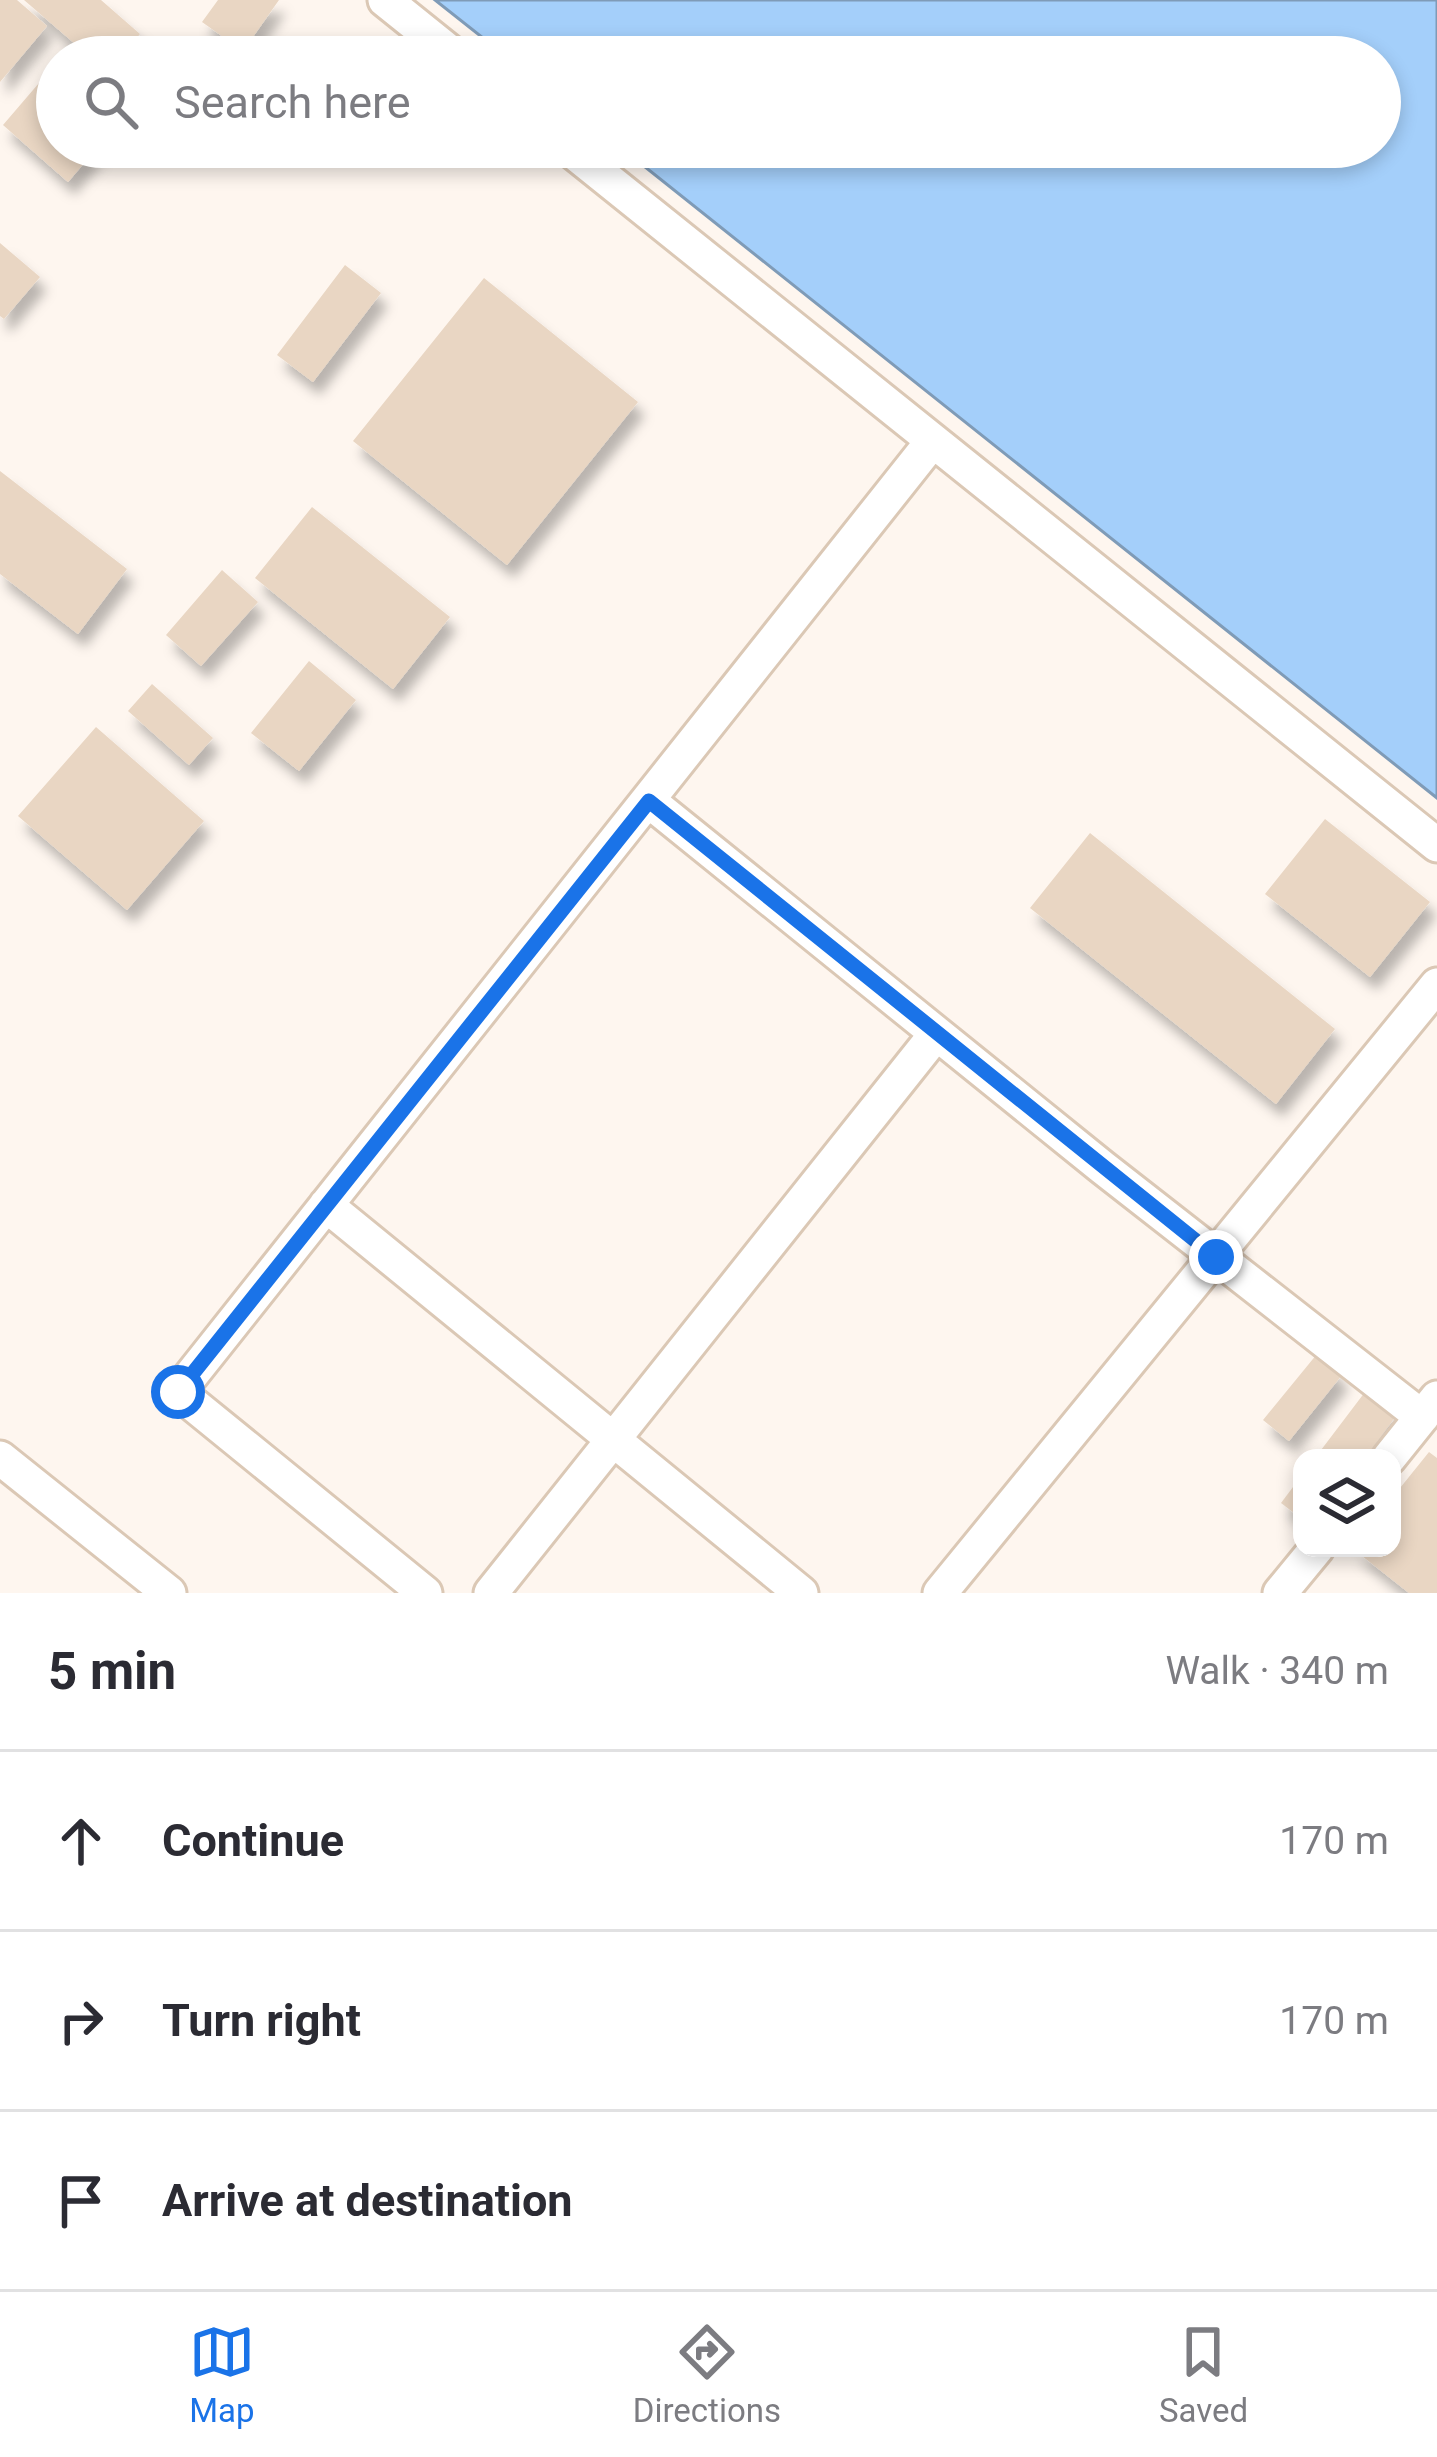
<!DOCTYPE html>
<html lang="en">
<head>
<meta charset="utf-8">
<style>
	body { margin:0; font-family:Roboto,sans-serif; background:#f2f2f3; color:#2b2b33 }
	.controls { position:absolute; right:36px; bottom:36px; display:grid; overflow:hidden; border-radius:24px; box-shadow:0 6px 18px #0003 }
	.controls button { width:108px; height:108px; display:grid; place-items:center; padding:0; border:0; border-bottom:3px solid #e1e1e2; background:#fff; color:#2b2b33; font:60px sans-serif }
	.stop { position:absolute; width:36px; height:36px; margin:-27px; border:9px solid #1a73e8; border-radius:50%; background:#fff }
	.stop.end { background:#1a73e8; border-color:#fff; box-shadow:0 3px 12px #0008 }
	.list { margin:0; padding:0; list-style:none }
	h2 { display:flex; justify-content:space-between; align-items:center; height:156px; margin:0; padding:0 48px; font-size:51px }
	h2 small { font-size:39px; font-weight:400; color:#7c7c81 }
	.list li { display:grid; grid-template-columns:78px 1fr auto; gap:36px; align-items:center; box-sizing:border-box; height:180px; padding:0 48px; border-top:3px solid #e1e1e2 }
	.list b { display:block; font-size:45px; white-space:nowrap }
	.list em { font-size:39px; font-style:normal; color:#7c7c81 }
	.icon { flex:none; width:66px; height:66px; fill:none; stroke:currentColor; stroke-width:2; stroke-linecap:round; stroke-linejoin:round }
	.map { position:relative; flex:none; width:1437px; height:1593px; overflow:hidden }
	.search { position:absolute; background:#fff; box-shadow:0 6px 18px #0003; left:36px; right:36px; top:36px; height:132px; display:flex; align-items:center; gap:30px; box-sizing:border-box; padding:0 42px; border-radius:66px; color:#7c7c81; font-size:45px }
	.sheet { height:696px; background:#fff }
	nav { display:flex; justify-content:space-around; align-items:center; box-sizing:border-box; height:168px; border-top:3px solid #e1e1e2; background:#fff; font-size:33px; color:#7c7c81 }
	nav a { display:grid; justify-items:center; gap:6px }
	nav .on { color:#1a73e8 }
	.map>svg:first-child { display:block }
</style>
</head>
<body>
<div class="map">
<svg width="1437" height="1593" viewBox="0 0 1437 1593">
	<defs>
		<filter id="shadow"><feDropShadow dx="7" dy="13" stdDeviation="6" flood-color="#0004"/></filter>
	</defs>
	<rect width="100%" height="100%" fill="#fef6ef"/>
	<path fill="#a4cffa" stroke="#7f9bb7" stroke-width="3" d="M435,0h1002v798l-817,-651h760v-90h-873z"/>
	<path fill="#e9d6c3" filter="url(#shadow)" d="M0,0h17l30,26 -47,56z
		M24,0h77l39,34 -20,23h-58l12,-14z
		M218,0h61l-36,51 -41,-29z
		M57,62v85h41l-30,35 -65,-57z
		M0,243l40,34 -36,42 -4,-3z
		M345,265l36,28 -68,89 -36,-27z
		M484,278l154,124 -131,163 -154,-124z
		M0,471l127,98 -49,65 -78,-60z
		M312,507l138,110 -57,72 -138,-111z
		M222,570l36,32 -57,64 -35,-31z
		M309,661l47,39 -57,71 -48,-38z
		M152,684l61,54 -24,27 -61,-54z
		M96,727l108,94 -77,89 -109,-94z
		M1325,819l105,83 -60,75 -105,-83z
		M1090,833l245,196 -59,75 -246,-196z
		M1317,1354l25,21 -53,66 -26,-21z
		M1365,1392l31,24 -31,42h-50z
		M1429,1452l8,6v135h-28l-57,-45h40v-50z
		M1302,1475v44l-21,-16z"/>
	<g fill="none" stroke-linecap="round" stroke-linejoin="round">
		<defs>
			<path id="minor" d="M385,0l71,57
				M567,147l870,698
				M649,801l453,366 320,250
				M326,1205l475,388
				M0,1458l169,135
				M1389,1458l48,-60
				M425,1593l-247,-201 753,-949
				M491,1593l445,-559
				M940,1593l497,-608
				M1280,1593l37,-45"/>
		</defs>
		<use href="#minor" stroke="#dbc8b5" stroke-width="39"/>
		<use href="#minor" stroke="#fff" stroke-width="33"/>
	</g>
	<g fill="none" stroke-linecap="round" stroke-linejoin="round">
		<path stroke="#1a73e8" stroke-width="15" d="M178,1392l471,-591 567,456"/>
	</g>
</svg>
<div class="controls">
<button><svg class="icon" aria-label="layers" viewBox="0 0 24 24"><path d="M12 4l9 5-9 5-9-5zM3 14l9 5 9-5"/></svg></button>
</div>
<div class="stop" style="left:178px;top:1392px"></div>
<div class="stop end" style="left:1216px;top:1257px"></div>
<div class="search"><svg class="icon" aria-label="search" viewBox="0 0 24 24"><circle cx="10" cy="10" r="6"/><path d="M15 15l6 6"/></svg>Search here</div>
</div>
<section class="sheet">
<h2>5 min<small>Walk · 340 m</small></h2>
<ul class="list">
<li><svg class="icon" aria-label="ahead" viewBox="0 0 24 24"><path d="M12 20V5M6 11l6-6 6 6"/></svg><div><b>Continue</b></div><em>170 m</em></li>
<li><svg class="icon" aria-label="right" viewBox="0 0 24 24"><path d="M7 20v-9h11M14 6l5 5-5 5"/></svg><div><b>Turn right</b></div><em>170 m</em></li>
<li><svg class="icon" aria-label="arrive" viewBox="0 0 24 24"><path d="M6 21V4h12l-3 4 3 4H6"/></svg><div><b>Arrive at destination</b></div></li>
</ul>
</section>
<nav>
<a class="on"><svg class="icon" aria-label="map" viewBox="0 0 24 24"><path d="M3 6l6-2 6 2 6-2v14l-6 2-6-2-6 2zM9 4v14M15 6v14"/></svg>Map</a>
<a><svg class="icon" aria-label="directions" viewBox="0 0 24 24"><path d="M12 3l9 9-9 9-9-9zM9 14v-3h6M13 9l2 2-2 2"/></svg>Directions</a>
<a><svg class="icon" aria-label="saved" viewBox="0 0 24 24"><path d="M7 4h10v16l-5-4-5 4z"/></svg>Saved</a>
</nav>
</body>
</html>
